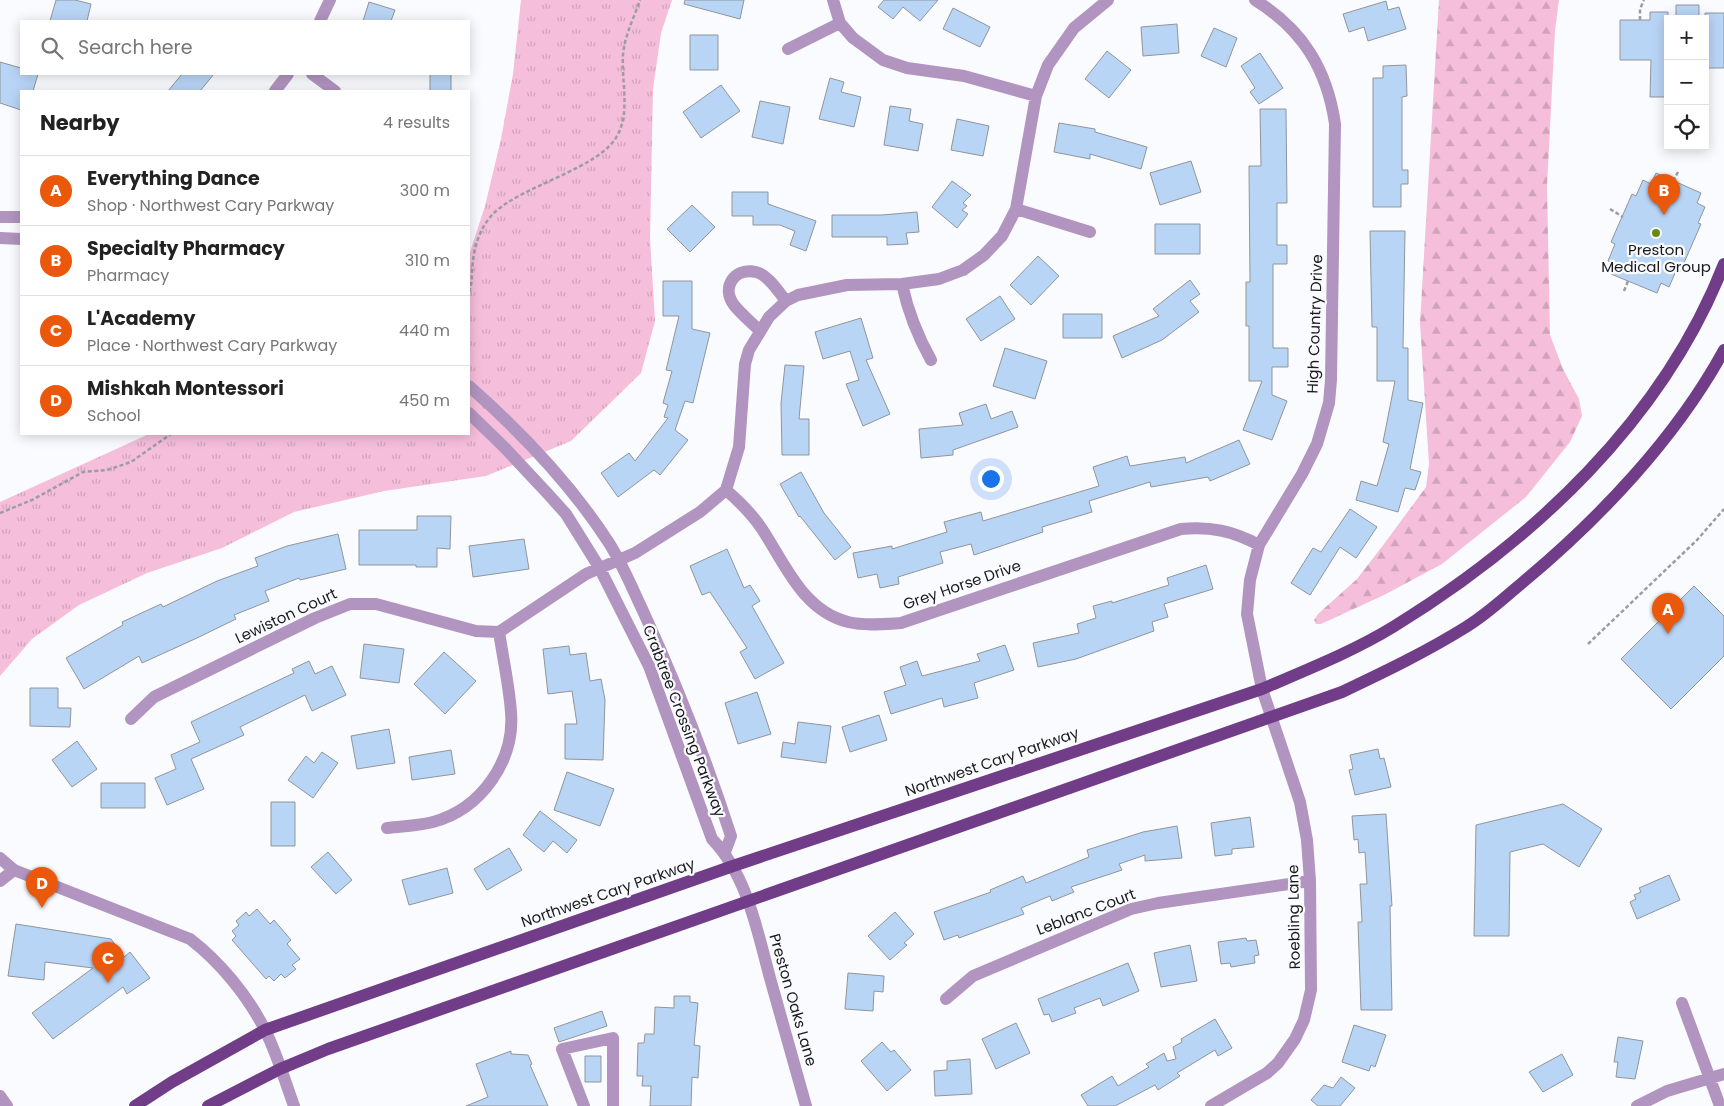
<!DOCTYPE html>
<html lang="en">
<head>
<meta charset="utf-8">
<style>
	body { margin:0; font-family:Poppins,sans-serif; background:#f2f2f2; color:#222 }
	.controls { position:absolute; right:15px; top:15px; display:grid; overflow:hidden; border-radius:0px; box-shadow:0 2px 12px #0003 }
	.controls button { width:45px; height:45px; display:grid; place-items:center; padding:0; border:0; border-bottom:1px solid #e0e0e0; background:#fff; color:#222; font:25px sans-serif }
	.you { position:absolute; left:990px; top:478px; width:18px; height:18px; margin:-12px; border:4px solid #fff; border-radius:50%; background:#1a73e8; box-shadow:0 0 0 8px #1a73e833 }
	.badge { display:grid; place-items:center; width:32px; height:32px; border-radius:50%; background:#ea580c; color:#fff; font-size:16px; font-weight:700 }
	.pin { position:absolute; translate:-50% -41px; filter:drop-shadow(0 1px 2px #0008) }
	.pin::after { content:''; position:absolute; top:26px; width:18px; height:15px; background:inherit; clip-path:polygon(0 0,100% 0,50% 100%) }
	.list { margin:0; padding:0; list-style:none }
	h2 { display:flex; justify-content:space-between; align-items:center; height:65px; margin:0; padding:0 20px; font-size:21px }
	h2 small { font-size:16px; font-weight:400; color:#767676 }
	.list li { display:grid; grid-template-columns:32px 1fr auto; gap:15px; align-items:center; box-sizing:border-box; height:70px; padding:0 20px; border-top:1px solid #e0e0e0 }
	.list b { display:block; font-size:19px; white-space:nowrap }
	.list p { margin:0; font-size:16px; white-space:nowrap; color:#767676 }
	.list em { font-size:16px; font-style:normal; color:#767676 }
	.icon { flex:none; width:28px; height:28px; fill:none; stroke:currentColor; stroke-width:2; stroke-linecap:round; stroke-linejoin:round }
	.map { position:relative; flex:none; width:1724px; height:1106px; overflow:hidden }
	.search { position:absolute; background:#fff; box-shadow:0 2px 12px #0003; left:20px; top:20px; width:450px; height:55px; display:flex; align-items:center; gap:12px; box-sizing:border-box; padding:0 18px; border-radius:0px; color:#767676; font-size:19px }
	.panel { position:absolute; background:#fff; box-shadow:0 2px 12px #0003; left:20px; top:90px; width:450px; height:345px; border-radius:0px }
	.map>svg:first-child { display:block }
</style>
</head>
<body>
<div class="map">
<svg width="1724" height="1106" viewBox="0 0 1724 1106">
	<defs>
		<pattern id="grass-tufts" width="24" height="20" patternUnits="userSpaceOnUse" patternTransform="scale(1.25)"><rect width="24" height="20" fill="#f5bedb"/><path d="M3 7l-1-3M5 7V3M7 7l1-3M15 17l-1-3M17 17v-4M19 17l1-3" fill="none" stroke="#d1a3bb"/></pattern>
		<pattern id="forest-firs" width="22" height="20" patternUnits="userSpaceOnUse" patternTransform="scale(1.25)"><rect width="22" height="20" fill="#f5bedb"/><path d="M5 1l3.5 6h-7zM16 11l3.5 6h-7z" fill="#d1a3bb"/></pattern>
	</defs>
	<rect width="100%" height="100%" fill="#fafbff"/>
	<path fill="url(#grass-tufts)" d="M521,0h151l-11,33 -8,56 -3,150 5,82 -14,52 -70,68 -85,35 -102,15 -90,21 -72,36 -75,25 -68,32 -47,34 -32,37v-174l149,-68h320v-179l16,-49 16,-67 12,-65z"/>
	<path fill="url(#forest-firs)" d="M1439,0h120l-4,30 -8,156 3,149 13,34 16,30 3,17 -12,26 -44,55 -84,67 -58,31 -63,29h-5l-2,-4 4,-6 39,-35 27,-35 42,-57 3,-23 -9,-141z"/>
	<path fill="#b9d5f6" stroke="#90959a" d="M56,0h19l16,4 -4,17h-37z
		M685,0h59l-4,19 -56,-15z
		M884,0h54l-18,21 -17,-14 -10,12 -15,-12z
		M1386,1l2,9 11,-3 7,22 -38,12 -4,-14 -15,5 -6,-18z
		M369,2l26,8 -4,11h-28z
		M1676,5h23v14h-23z
		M953,8l37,19 -10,20 -37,-18z
		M1650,12h18v85h-18l1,-37h-31v-40h30z
		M1705,13h19v55h-19z
		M1177,24l2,29 -36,3 -2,-29z
		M1214,28l23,10 -11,29 -25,-11z
		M690,35h28v35h-28z
		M1107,51l24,19 -22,28 -24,-19z
		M1260,53l23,35 -24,16 -9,-12 5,-4 -14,-22z
		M0,62l21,6v6h17l-5,17h-12v19l-21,-7z
		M1406,65l1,31 -5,1v73h6v14h-7v23h-28v-129h10v-12z
		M182,74h32l-14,17h-32z
		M430,74h21v17h-21z
		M830,78l14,4 -3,10 20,5 -7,30 -35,-8z
		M721,85l19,26 -39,27 -18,-26z
		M760,101l30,6 -7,37 -31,-7z
		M890,106l21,3 -2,12 14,3 -5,27 -34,-6z
		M1260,109h26l1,94h-10v42h10v19h-14v84h15v19h-16v28l15,6 -15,39 -29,-10 19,-49h-13v-55h-3v-44h4l-1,-116h12z
		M957,119l32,7 -6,30 -32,-6z
		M1059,123l36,6v3l52,15 -6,22 -51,-15v5l-36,-7z
		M1191,161l10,31 -41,13 -10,-32z
		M1656,173l45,20 -4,10 8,4 -7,16 3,1 -21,48 -4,-1 -7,16 -8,-4 -4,10 -46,-19 4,-10 -7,-3 7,-17 -4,-2 21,-48 4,2 7,-16 8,4z
		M952,181l19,14 -8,8 4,3 -5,4 6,4 -11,14 -25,-21z
		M732,192h36v12l48,17 -10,30 -16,-6 5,-14 -15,-6h-27v-9h-21z
		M692,205l23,22 -25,25 -23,-23z
		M917,212l2,20 -13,1 2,11 -21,1v-8h-55v-22h50z
		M1155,224h45v30h-45z
		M1370,231h35l-2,117h5v52l15,3 -13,66 11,3 -6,18 -10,-2 -7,24 -42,-12 5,-19 16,5 12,-42 -6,-2 12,-61h-18v-54h-5z
		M1038,256l21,20 -28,29 -21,-20z
		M1190,280l10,14 -10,7 9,11 -37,28 -40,18 -9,-22 46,-20 -6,-7z
		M663,281h29v48l18,4 -17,70 -8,-2 -10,29 13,10 -28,35 -6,-5 -36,27 -17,-24 28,-20 6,8 33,-43 -4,-1 4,-12 -5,-2 9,-32 -6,-1 13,-54h-16z
		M1000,296l15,23 -34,22 -15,-22z
		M1063,314h39v24h-39z
		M861,318l12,40 -7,2 24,54 -27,12 -17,-42 13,-4 -9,-29 -27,8 -8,-27z
		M1005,348l42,13 -12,38 -42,-13z
		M785,365l19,1 -5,53h10v36h-27l-1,-52z
		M986,404l5,15 21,-8 6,16 -65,23v5l-32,3 -2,-29 44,-4 -4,-12z
		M1239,440l11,24 -40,17 -2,-4 -57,10 -1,-5 -61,19 3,11 -50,15 1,5 -69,23 -3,-11 -31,8 3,11 -45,14 1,7 -19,4 -3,-14 -19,4 -5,-25 39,-7v3l55,-17 -3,-10 37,-10 2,9 116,-35 -6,-19 34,-11 3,10 55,-9 1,6z
		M801,472l23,41 27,34 -16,13 -35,-44 -1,1 -19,-33z
		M1350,509l27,18 -21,31 -16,-11 -30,48 -19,-12 22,-35 8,4z
		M417,516h34l-1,33 -13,-1v19h-21v-2h-57v-35h58z
		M338,534l8,35 -46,11 -1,-2 -34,13 4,10 -35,14 2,4 -39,19 -55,25 -3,-7 -55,33 -18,-31 57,-33 -1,-3 39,-18 2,3 54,-26 41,-15 -3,-8 32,-12z
		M524,539l5,30 -56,8 -4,-31z
		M727,549l17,39 6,-3 10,16 -8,5 32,57 -29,16 -15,-27 7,-4 -37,-56 -8,3 -12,-29z
		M1206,565l7,24 -49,15 4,13 -16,5 2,9 -78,28 -38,8 -5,-24 46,-10 -2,-9 19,-6 -3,-12 19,-5v2l57,-18 -2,-7z
		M1694,586l30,30v40l-53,53 -50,-50z
		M364,644l40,5 -5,34 -39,-5z
		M1005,645l9,25 -40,13 4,15 -34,9 -2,-9 -51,16 -7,-22 22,-7 -6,-18 17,-6 5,15 58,-15 -3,-7z
		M569,646l1,9 16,-2 4,28 11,-2 4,21 -2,60 -38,-1v-35h12l-5,-33 -24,3 -5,-45z
		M444,652l32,29 -31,33 -31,-30z
		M309,661l6,13 17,-8 14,29 -34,16 -7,-16 -65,32 4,8 -53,24 13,30 -37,16 -12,-27 21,-9 -5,-14 29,-13 -9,-20 103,-49 -2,-4z
		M30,688h28v20h13l-1,19 -40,-1z
		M757,692l14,42 -33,10 -13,-41z
		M879,715l8,25 -37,12 -8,-25z
		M798,722l33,4 -5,37 -45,-6 2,-15 12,2z
		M389,729l6,34 -38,6 -6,-33z
		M77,741l20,28 -25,18 -20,-27z
		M1378,749l2,10 4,-1 7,29 -36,8 -6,-25 4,-1 -3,-14z
		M451,750l4,24 -43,6 -3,-23z
		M322,752l16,11 -25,35 -25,-18 18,-24 8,7z
		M567,772l47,17 -14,37 -46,-16z
		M101,783h44v25h-44z
		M271,802h24v44h-24z
		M1563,804l39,25 -23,38 -36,-23 -33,8 -1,84h-35l2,-111z
		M540,811l37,29 -10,13 -14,-12 -9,11 -21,-17z
		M1386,814l6,92h-2l2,104h-31l-3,-88h4l-2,-38h7l-2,-32 -6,1 -1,-14 -4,1 -2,-24z
		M1250,817l4,30 -22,2v5l-17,2 -4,-33z
		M1177,826l5,32 -37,3v-6l-26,9 3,6 -51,17 3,5 -22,9 -2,-5 -29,12 3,6 -65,24 -1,-3 -14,5 -10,-28 57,-20 -1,-2 33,-14 3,7 63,-26 -2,-7 56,-18z
		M509,848l13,22 -35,20 -13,-21z
		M328,852l24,28 -16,14 -25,-27z
		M447,868l6,25 -44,12 -7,-25z
		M1669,875l11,25 -43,19 -7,-17 6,-3 -2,-4 7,-3 -2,-4z
		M257,909l13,15 4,-4 17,20 -4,4 13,15 -8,6 4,4 -11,9 -4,-4 -7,7 -5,-5 -3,3 -34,-39 4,-4 -4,-5 7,-6 -3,-4 10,-9 3,4z
		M895,912l19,22 -10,9 3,2 -17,15 -22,-24z
		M16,924l95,15 13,18 6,-5 20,26 -23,16 -4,-7 -70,52 -21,-26 61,-45 -48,-6 -1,18 -36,-4z
		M1246,938l1,3 9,-1 3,15 -5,1 1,7 -24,4 -1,-4 -9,1 -3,-22z
		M1190,945l7,36 -36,6 -7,-34z
		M1128,963l11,28 -36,15 -3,-8 -26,10 2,5 -24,9 -3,-8 -5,1 -6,-16z
		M848,973l36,3 -1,16 -9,-1 -1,20 -28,-2z
		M674,996h16v6l8,1 -4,42 6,1 -2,32 -6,-1 -1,29h-41l1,-20h-9l1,-10h-6l1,-33h6l1,-9h9l1,-27 19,1z
		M602,1011l5,15 -48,16 -5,-14z
		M1215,1019l17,29 -14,8 -3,-6 -38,23 3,3 -22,14 -3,-5 -40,21h-27l-7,-11 31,-19 6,10 31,-19 -3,-3 18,-11 3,8 9,-2 -3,-12 9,-5 -1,-3z
		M1016,1023l14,30 -34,16 -14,-30z
		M1354,1025l32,10 -11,32 -4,-2 -2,6 -27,-9z
		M1618,1037l25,4 -8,38 -19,-2 2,-15h-4z
		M882,1042l9,10 3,-2 17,20 -24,21 -26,-30z
		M511,1051v3l17,1 4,9 -2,1 18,41h-82l22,-9 -12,-33z
		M1562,1054l11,21 -30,17 -14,-20z
		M585,1056h16v26h-16z
		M970,1059l2,35 -37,2 -1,-25 13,-1v-9z
		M1341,1077l14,11 -15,18h-22l-7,-6 13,-15 9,3z"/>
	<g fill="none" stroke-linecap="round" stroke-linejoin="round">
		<path stroke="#9d9da0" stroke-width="2.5" stroke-dasharray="4 2.5" stroke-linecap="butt" d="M1640,20v-11l4,-9
			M1673,181l5,-9
			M1610,209l13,8
			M1624,291l4,-10
			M469,292c4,-10 2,-19 4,-30 1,-16 8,-36 20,-48 29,-29 106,-45 124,-78 15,-26 2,-61 7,-89 3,-16 11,-32 16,-47
			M0,513l32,-13 51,-28 24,-2 24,-8 40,-28
			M1588,644l109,-104 27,-31"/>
		<path stroke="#b194bf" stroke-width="12" d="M833,0l7,23 13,15 30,22 24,8 57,8 72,20
			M320,21l10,-21
			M788,49l52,-26
			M312,74l23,17
			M275,91l13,-17
			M1016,209l74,23
			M0,217h21
			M0,238l21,1
			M902,284c6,28 15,51 29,76
			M759,330c-8,-8 -18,-16 -25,-25 -13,-17 0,-38 22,-33 12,3 22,19 30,29
			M469,386c52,46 102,98 140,157 14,22 23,45 34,68 34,74 63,148 88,225l-6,16
			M469,413l37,36 42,45 18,20 33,53 50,99 63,173c35,36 45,91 58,139 12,42 24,85 36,128
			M726,490c14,12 26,24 36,39 23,35 41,82 86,93 17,4 36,2 53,1l280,-94c29,-3 52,2 78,16
			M131,719l23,-22 161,-79 35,-14h26l100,27 23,1 87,-58 49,-21 65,-41 26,-22 13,-43 6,-83 4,-14 20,-33 17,-16 12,-6 49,-10 55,-1 37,-5 24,-9 21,-15 18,-19 14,-27 20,-113 12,-31 26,-37 34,-28
			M387,828c15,-2 31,-2 46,-6 48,-13 82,-61 78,-110 -2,-27 -8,-54 -12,-80
			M0,858l14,12
			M0,881l14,-11 176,69c30,23 58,57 75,91 12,24 20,51 29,76
			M946,999l27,-23 158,-67 27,-6 152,-22
			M1682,1003l38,103
			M0,1096l7,10
			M584,1106l-22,-57 51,-11v68
			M1211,1106l56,-33 11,-10 17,-24 9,-19 7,-30 -1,-109 -3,-41 -7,-38 -38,-113 -15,-75 3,-34 9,-35 43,-71 15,-30 12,-41 2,-23 4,-256c-8,-55 -32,-94 -80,-124
			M1637,1106l30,-15 57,-17"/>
		<path stroke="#713d89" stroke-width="12" d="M135,1106l37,-24 93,-52 468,-164 529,-177c44,-19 90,-37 131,-62 140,-86 270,-207 331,-363
			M208,1106l72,-37 48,-20 1014,-357c42,-20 84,-40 124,-65 20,-12 38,-29 56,-44 77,-64 154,-145 202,-233"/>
	</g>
	<circle fill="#668b14" stroke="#fafbff" stroke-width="2" cx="1656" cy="233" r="5"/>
	<g text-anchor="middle" stroke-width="4.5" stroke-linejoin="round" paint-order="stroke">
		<g font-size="15" fill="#1a1a1c" stroke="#fafbff">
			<text x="1656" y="255">Preston<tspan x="1656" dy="17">Medical Group</tspan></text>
		</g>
		<g font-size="15" fill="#1a1a1c" stroke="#fafbff">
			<text transform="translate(1315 324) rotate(-88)" y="5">High Country Drive</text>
			<text transform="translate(962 585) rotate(-19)" y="5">Grey Horse Drive</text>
			<text transform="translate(286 616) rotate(-25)" y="5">Lewiston Court</text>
			<text transform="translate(684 721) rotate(69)" y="5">Crabtree Crossing Parkway</text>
			<text transform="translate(992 762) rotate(-19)" y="5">Northwest Cary Parkway</text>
			<text transform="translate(608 893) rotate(-19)" y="5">Northwest Cary Parkway</text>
			<text transform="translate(1086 912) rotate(-21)" y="5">Leblanc Court</text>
			<text transform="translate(1294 917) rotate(-91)" y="5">Roebling Lane</text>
			<text transform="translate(793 1000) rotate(74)" y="5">Preston Oaks Lane</text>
		</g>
	</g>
</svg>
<div class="controls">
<button>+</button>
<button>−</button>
<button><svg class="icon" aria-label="locate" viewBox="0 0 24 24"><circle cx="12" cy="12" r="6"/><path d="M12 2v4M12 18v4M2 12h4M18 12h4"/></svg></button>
</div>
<div class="you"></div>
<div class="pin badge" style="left:1668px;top:634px">A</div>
<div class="pin badge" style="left:1664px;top:215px">B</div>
<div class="pin badge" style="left:108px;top:983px">C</div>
<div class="pin badge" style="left:42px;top:908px">D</div>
<div class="search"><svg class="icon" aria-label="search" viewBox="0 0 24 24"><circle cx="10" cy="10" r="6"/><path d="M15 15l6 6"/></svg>Search here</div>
<section class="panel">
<h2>Nearby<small>4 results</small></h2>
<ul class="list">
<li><span class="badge">A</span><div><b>Everything Dance</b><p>Shop · Northwest Cary Parkway</p></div><em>300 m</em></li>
<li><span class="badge">B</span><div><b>Specialty Pharmacy</b><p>Pharmacy</p></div><em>310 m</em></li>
<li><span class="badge">C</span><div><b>L'Academy</b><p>Place · Northwest Cary Parkway</p></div><em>440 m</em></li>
<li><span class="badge">D</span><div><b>Mishkah Montessori</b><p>School</p></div><em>450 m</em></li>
</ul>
</section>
</div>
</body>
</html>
